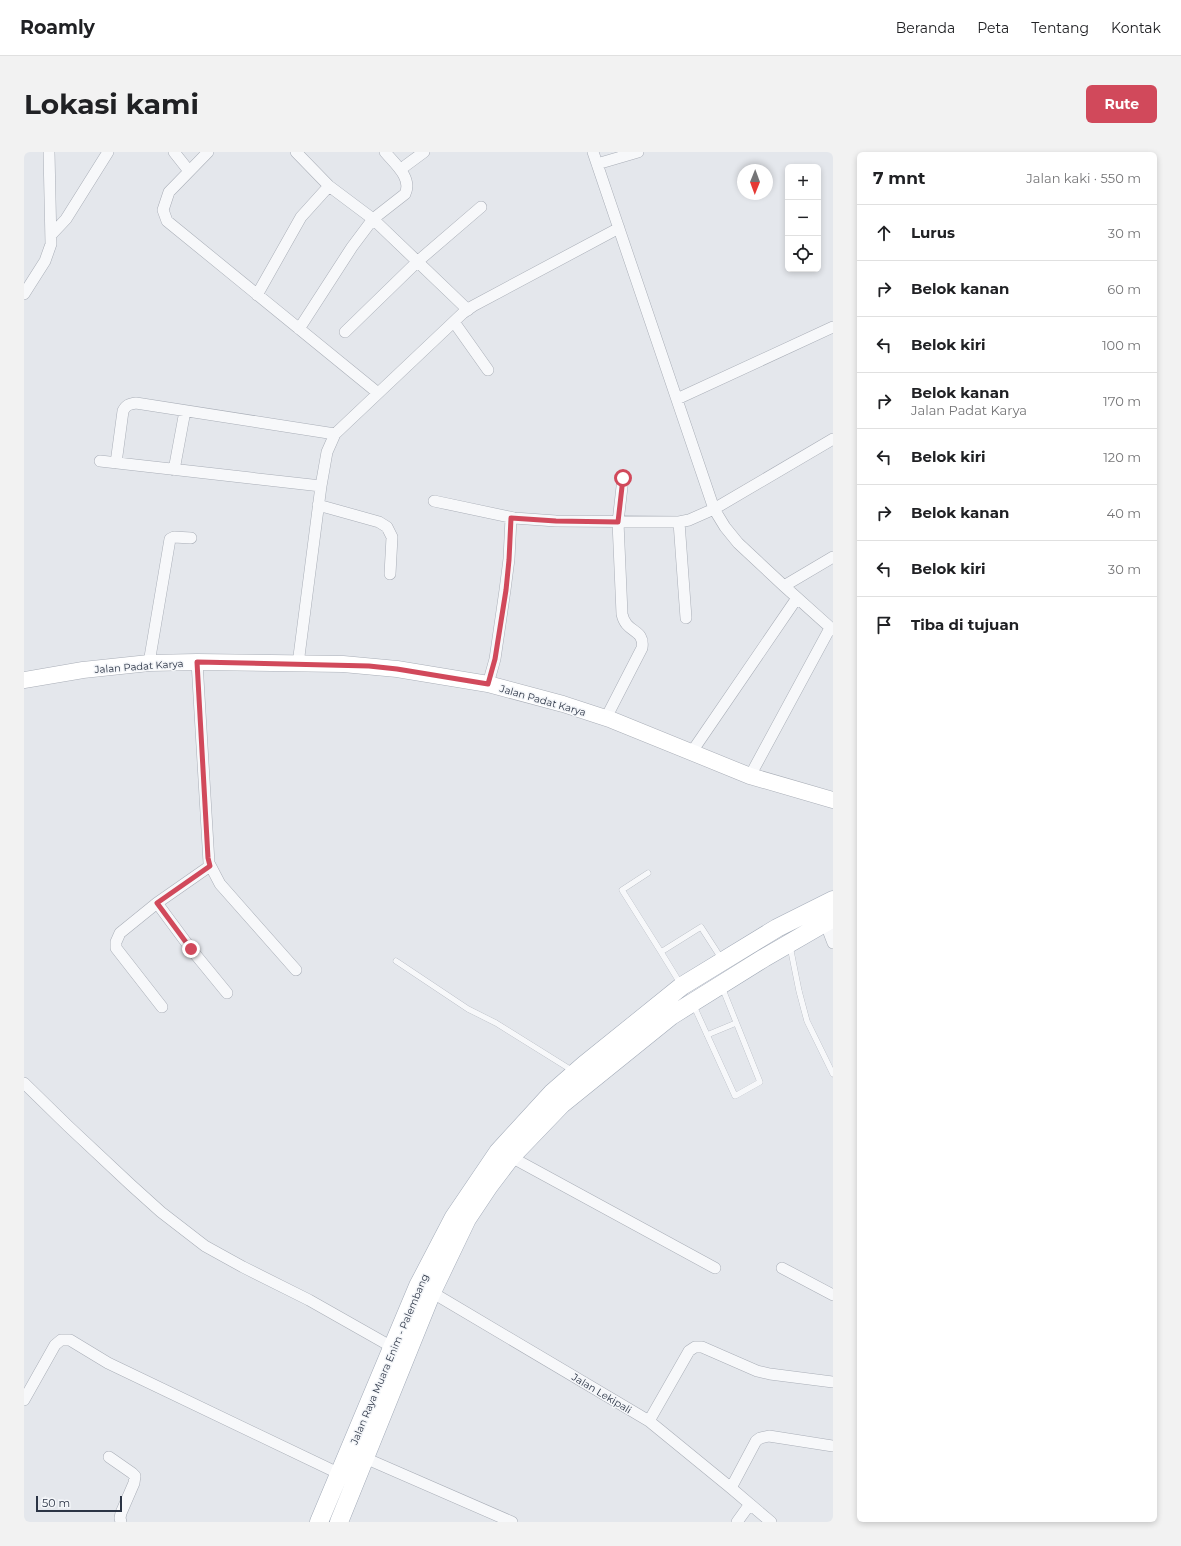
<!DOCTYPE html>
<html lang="id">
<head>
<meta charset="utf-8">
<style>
	body { margin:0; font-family:Montserrat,sans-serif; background:#f2f2f2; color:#202124 }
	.controls { position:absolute; right:12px; top:12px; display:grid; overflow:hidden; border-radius:6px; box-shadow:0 2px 6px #0003 }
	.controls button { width:36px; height:36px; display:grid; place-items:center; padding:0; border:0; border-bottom:1px solid #e0e0e0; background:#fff; color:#202124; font:20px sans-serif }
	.compass { position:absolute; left:713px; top:12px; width:36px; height:36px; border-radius:50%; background:#fff; box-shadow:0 2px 6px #0003; rotate:181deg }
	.scale { position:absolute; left:12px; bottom:10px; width:86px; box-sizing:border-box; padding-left:4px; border:2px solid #2b3445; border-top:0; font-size:11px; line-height:14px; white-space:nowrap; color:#2b3445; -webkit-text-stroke:3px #f4f6f9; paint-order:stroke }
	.stop { position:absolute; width:12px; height:12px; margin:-9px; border:3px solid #d1495b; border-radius:50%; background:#fff }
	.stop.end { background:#d1495b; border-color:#fff; box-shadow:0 1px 4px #0008 }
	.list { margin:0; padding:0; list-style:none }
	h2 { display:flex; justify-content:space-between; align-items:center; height:52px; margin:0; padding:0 16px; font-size:17px }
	h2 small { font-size:13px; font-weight:400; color:#757577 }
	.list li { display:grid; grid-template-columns:26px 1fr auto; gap:12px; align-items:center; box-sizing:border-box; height:56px; padding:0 16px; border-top:1px solid #e0e0e0 }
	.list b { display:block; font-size:15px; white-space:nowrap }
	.list p { margin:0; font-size:13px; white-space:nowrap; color:#757577 }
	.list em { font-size:13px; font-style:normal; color:#757577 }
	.icon { flex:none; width:22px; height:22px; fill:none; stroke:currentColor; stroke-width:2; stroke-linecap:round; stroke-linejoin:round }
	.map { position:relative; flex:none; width:809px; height:1370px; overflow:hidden; border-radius:6px }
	header { display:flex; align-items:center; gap:24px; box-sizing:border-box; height:56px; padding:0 20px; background:#fff; border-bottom:1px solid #e0e0e0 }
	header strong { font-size:19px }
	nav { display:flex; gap:22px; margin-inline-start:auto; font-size:14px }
	.intro { display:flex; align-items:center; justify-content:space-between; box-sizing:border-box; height:96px; padding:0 24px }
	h1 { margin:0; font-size:28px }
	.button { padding:10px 18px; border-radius:6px; background:#d1495b; color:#fff; font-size:14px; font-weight:700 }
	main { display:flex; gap:24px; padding:0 24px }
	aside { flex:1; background:#fff; border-radius:6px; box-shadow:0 2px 6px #0003 }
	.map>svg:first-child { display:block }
</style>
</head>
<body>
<header>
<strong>Roamly</strong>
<nav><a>Beranda</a><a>Peta</a><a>Tentang</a><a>Kontak</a></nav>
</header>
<div class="intro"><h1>Lokasi kami</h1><a class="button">Rute</a></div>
<main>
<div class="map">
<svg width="809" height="1370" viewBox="0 0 809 1370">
	<rect width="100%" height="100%" fill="#e4e7ec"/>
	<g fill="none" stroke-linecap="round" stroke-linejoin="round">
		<defs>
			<path id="lane" d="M624,721l-26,17 39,62
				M766,794l9,45 8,30 26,53
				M372,809l72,48 28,14 77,48
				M656,831l-19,-31 40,-25 20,31
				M669,852l42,92 25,-14 -38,-95
				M683,883l29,-12"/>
			<path id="street" d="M150,0l15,19
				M184,0l-39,40 -6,18 4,11 211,172
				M272,0l33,34 44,33 95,91
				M569,0l121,357 11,18 13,16 46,43 49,44
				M573,12l41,-12
				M377,17l23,-17
				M27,83l15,-16 42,-67
				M0,142l21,-33 6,-17 -2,-92
				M233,143l44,-78 28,-31
				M430,170l34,48
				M275,177l53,-82 21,-28 32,-25c8,-16 -11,-31 -20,-42
				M321,180l72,-70 64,-55
				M653,247l156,-72
				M76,309l221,25
				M92,311l7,-52c3,-6 6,-7 13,-8l199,31
				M150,318l11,-59
				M410,349l80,17 42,3 123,1 10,-2 25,-11 119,-70
				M294,353l61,17 8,5 5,10 -2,37
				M655,370l7,96
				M760,434l49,-29
				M173,510l12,201 11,21 76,86
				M125,511l21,-124 4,-2 17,1
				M274,512l23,-178 6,-34 8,-18 128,-121 10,-7 146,-78
				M464,532l7,-25 10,-69 4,-31 2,-41
				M582,566l36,-70c3,-20 -16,-14 -20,-34l-4,-92 5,-44
				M667,601l106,-155
				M726,624l80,-148
				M186,714l-53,37 34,46 36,44
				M133,751l-37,30 -4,9v6l46,59
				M801,770l8,21
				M0,931l44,43 63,59 30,27 44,34 38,21 66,33 83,47
				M487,1005l204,111
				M758,1116l51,27
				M404,1138l221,131 82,67 40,34
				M0,1248l31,-55 6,-5h9l38,23 232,111
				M625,1269l40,-70 6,-4h7l55,24 13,3 63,8
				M85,1305l23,16 3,3 -1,7 -13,30 -1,5 1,4
				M341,1306l147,64
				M707,1336l25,-47 4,-3 9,-2 64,10
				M713,1370l13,-18"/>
			<path id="secondary" d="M0,528l59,-10 66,-7 48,-1 146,2 54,5 91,15 75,20 49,16 138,56 83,24"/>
			<path id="primary" d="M295,1370l99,-236 36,-69 44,-65 54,-59 32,-28 98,-79 95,-58 56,-28
				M315,1370l93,-230 35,-73 22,-33 22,-29 51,-53 109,-88 93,-58 69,-40"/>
		</defs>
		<use href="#lane" stroke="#a9aeb7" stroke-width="6"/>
		<use href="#street" stroke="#a9aeb7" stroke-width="12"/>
		<use href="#secondary" stroke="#a9aeb7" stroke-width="17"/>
		<use href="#primary" stroke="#a3abb8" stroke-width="19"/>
		<use href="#lane" stroke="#f7f8fa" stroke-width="5.5"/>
		<use href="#street" stroke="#f7f8fa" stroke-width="11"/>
		<use href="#secondary" stroke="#fff" stroke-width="16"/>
		<use href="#primary" stroke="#fff" stroke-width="18"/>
	</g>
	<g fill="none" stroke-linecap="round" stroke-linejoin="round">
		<path stroke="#d1495b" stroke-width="5" d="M167,797l-34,-46 53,-37 -2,-8 -11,-196 172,4 28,3 91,15 7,-25 11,-69 3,-30 2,-42 45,3 62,1 5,-44"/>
	</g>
	<g text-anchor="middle" stroke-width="3" stroke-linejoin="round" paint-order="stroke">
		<g font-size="10" fill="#2b3445" stroke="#f4f6f9">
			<text transform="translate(115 514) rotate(-4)" y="4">Jalan Padat Karya</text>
			<text transform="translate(519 548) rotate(16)" y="4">Jalan Padat Karya</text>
			<text transform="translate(365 1207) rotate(-67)" y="4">Jalan Raya Muara Enim - Palembang</text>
			<text transform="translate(578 1241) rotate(31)" y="4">Jalan Lekipali</text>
		</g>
	</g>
</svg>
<div class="controls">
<button>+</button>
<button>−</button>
<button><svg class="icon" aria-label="locate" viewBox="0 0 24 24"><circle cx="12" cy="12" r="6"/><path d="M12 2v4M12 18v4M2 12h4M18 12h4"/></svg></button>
</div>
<svg class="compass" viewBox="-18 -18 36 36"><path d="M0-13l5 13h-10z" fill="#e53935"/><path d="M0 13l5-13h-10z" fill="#757577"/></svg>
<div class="scale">50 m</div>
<div class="stop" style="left:599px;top:326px"></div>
<div class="stop end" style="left:167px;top:797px"></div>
</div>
<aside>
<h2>7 mnt<small>Jalan kaki · 550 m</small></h2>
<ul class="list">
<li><svg class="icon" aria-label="ahead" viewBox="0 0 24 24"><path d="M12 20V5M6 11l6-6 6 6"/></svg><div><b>Lurus</b></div><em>30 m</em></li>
<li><svg class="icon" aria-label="right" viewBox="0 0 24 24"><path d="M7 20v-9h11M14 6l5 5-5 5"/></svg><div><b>Belok kanan</b></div><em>60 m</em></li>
<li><svg class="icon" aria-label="left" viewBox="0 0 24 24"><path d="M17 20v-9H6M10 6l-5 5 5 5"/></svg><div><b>Belok kiri</b></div><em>100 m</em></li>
<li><svg class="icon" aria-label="right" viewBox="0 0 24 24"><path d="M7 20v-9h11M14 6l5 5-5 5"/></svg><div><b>Belok kanan</b><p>Jalan Padat Karya</p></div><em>170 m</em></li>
<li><svg class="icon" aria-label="left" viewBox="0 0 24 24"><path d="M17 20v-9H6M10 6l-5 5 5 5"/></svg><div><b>Belok kiri</b></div><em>120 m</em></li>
<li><svg class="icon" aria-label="right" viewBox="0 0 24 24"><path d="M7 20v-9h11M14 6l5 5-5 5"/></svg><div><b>Belok kanan</b></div><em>40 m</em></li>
<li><svg class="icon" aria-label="left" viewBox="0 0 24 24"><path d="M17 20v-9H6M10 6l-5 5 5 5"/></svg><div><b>Belok kiri</b></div><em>30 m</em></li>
<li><svg class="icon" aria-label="arrive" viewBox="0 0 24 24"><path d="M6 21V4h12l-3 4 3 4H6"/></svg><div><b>Tiba di tujuan</b></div></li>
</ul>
</aside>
</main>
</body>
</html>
